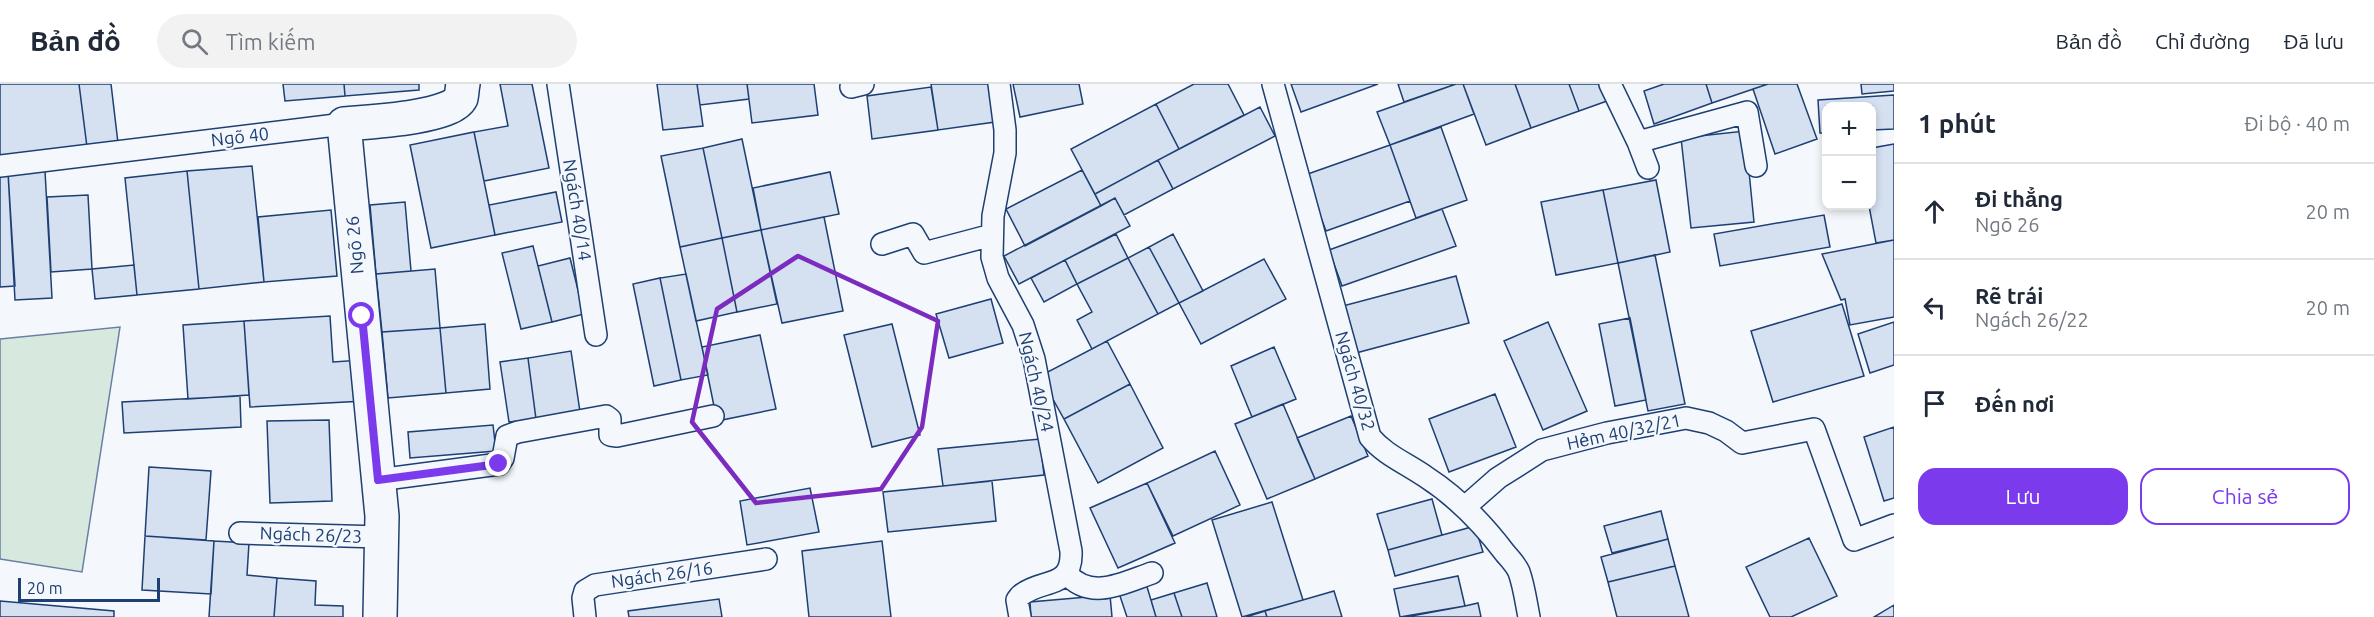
<!DOCTYPE html>
<html lang="vi">
<head>
<meta charset="utf-8">
<style>
	body { margin:0; font-family:Ubuntu,sans-serif; background:#f2f2f3; color:#1f2937 }
	.controls { position:absolute; right:18px; top:18px; display:grid; overflow:hidden; border-radius:12px; box-shadow:0 3px 9px #0003 }
	.controls button { width:54px; height:54px; display:grid; place-items:center; padding:0; border:0; border-bottom:2px solid #e0e1e3; background:#fff; color:#1f2937; font:30px sans-serif }
	.scale { position:absolute; left:18px; bottom:15px; width:142px; box-sizing:border-box; padding-left:6px; border:3px solid #1d3f73; border-top:0; font-size:16px; line-height:21px; white-space:nowrap; color:#1d3f73; -webkit-text-stroke:4px #f4f7fb; paint-order:stroke }
	.stop { position:absolute; width:18px; height:18px; margin:-14px; border:4px solid #7c3aed; border-radius:50%; background:#fff }
	.stop.end { background:#7c3aed; border-color:#fff; box-shadow:0 2px 6px #0008 }
	.list { margin:0; padding:0; list-style:none }
	h2 { display:flex; justify-content:space-between; align-items:center; height:78px; margin:0; padding:0 24px; font-size:26px }
	h2 small { font-size:20px; font-weight:400; color:#747a83 }
	.list li { display:grid; grid-template-columns:39px 1fr auto; gap:18px; align-items:center; box-sizing:border-box; height:96px; padding:0 24px; border-top:2px solid #e0e1e3 }
	.list b { display:block; font-size:22px; white-space:nowrap }
	.list p { margin:0; font-size:20px; white-space:nowrap; color:#747a83 }
	.list em { font-size:20px; font-style:normal; color:#747a83 }
	.actions { display:flex; gap:12px; padding:18px 24px }
	.actions a { flex:1; padding:14px 0; border:2px solid #7c3aed; border-radius:18px; text-align:center; font-size:21px; color:#7c3aed }
	.actions .main { background:#7c3aed; color:#fff }
	.icon { flex:none; width:33px; height:33px; fill:none; stroke:currentColor; stroke-width:2; stroke-linecap:round; stroke-linejoin:round }
	.map { position:relative; flex:none; width:1894px; height:533px; overflow:hidden }
	header { display:flex; align-items:center; gap:36px; box-sizing:border-box; height:84px; padding:0 30px; background:#fff; border-bottom:2px solid #e0e1e3 }
	header strong { font-size:28px }
	nav { display:flex; gap:33px; margin-inline-start:auto; font-size:21px }
	.search { width:420px; height:54px; background:#f2f2f3; display:flex; align-items:center; gap:15px; box-sizing:border-box; padding:0 21px; border-radius:33px; color:#747a83; font-size:22px }
	main { display:flex }
	aside { flex:1; background:#fff }
	.map>svg:first-child { display:block }
</style>
</head>
<body>
<header>
<strong>Bản đồ</strong>
<div class="search"><svg class="icon" aria-label="search" viewBox="0 0 24 24"><circle cx="10" cy="10" r="6"/><path d="M15 15l6 6"/></svg>Tìm kiếm</div>
<nav><a>Bản đồ</a><a>Chỉ đường</a><a>Đã lưu</a></nav>
</header>
<main>
<div class="map">
<svg width="1894" height="533" viewBox="0 0 1894 533">
	<rect width="100%" height="100%" fill="#f4f7fb"/>
	<path fill="#d7e8df" stroke="#687fa3" stroke-width="1.5" d="M120,243l-38,245 -82,-13v-220z"/>
	<path fill="#d5e0f0" stroke="#1d3f73" stroke-width="1.5" d="M0,0h79l8,63 -87,10z
		M79,0h32l7,59 -31,4z
		M283,0h61l1,12 -60,5z
		M344,0h75v6l-74,6z
		M500,0h32l17,84 -65,13 -10,-49 34,-6z
		M657,0h40l6,42 -40,4z
		M697,0h50l2,15 -49,6z
		M747,0h67l4,31 -66,8z
		M931,0h65l6,37 -64,9z
		M1013,0h66l4,20 -63,13z
		M1194,0h34l16,31 -65,34 -23,-45z
		M1291,0h87l-77,28z
		M1398,0h58l-52,18z
		M1456,0h7l11,30 -84,31 -13,-33z
		M1463,0h52l16,44 -45,17z
		M1515,0h54l10,27 -48,17z
		M1569,0h31l7,17 -28,10z
		M1664,0h42l6,19 -58,21 -10,-33z
		M1706,0h62l-56,19z
		M1768,0h29l20,55 -42,15 -22,-65z
		M1861,0h33v7l-32,3z
		M931,3l7,43 -66,9 -5,-43z
		M1894,11v34l-22,1v-24h-46v27h-6l-2,-33z
		M1156,20l23,45 -84,45 -24,-45z
		M1260,23l15,29 -102,53 -15,-29z
		M1441,43l26,73 -51,18 -26,-73z
		M1745,47l9,91 -63,6 -10,-90z
		M474,48l21,103 -64,13 -21,-103z
		M742,55l19,91 -39,8 -19,-90z
		M1894,60v96l-18,3 -7,-37h3v-58z
		M1390,61l20,56 -84,30 -21,-56z
		M703,64l19,90 -42,9 -19,-91z
		M1158,76l15,29 -49,26 -9,-17 -14,8 -6,-12z
		M252,82l12,116 -65,7 -12,-118z
		M1082,86l19,36 -76,40 -19,-37z
		M45,87l7,127 -37,2 -7,-128z
		M187,87l12,118 -62,6 -12,-117z
		M8,88l7,114 -15,1v-114z
		M830,88l9,42 -78,16 -8,-42z
		M1656,96l14,72 -52,11 -15,-73z
		M1603,106l15,73 -62,12 -15,-73z
		M556,108l6,30 -67,13 -6,-30z
		M88,111l4,74 -41,3 -4,-75z
		M1115,114l15,28 -111,58 -15,-28z
		M405,118l6,69 -35,3 -6,-69z
		M1442,125l14,37 -114,40 -13,-36z
		M331,126l6,66 -73,6 -6,-65z
		M1824,131l6,32 -110,19 -6,-32z
		M824,133l19,94 -61,12 -21,-93z
		M761,146l16,74 -40,8 -15,-74z
		M1116,150l12,24 -51,26 -12,-24z
		M1173,150l30,57 -24,12 -30,-56z
		M722,154l15,74 -41,9 -16,-74z
		M1894,156v77l-44,8 -5,-26 -4,1 -19,-46z
		M533,162l19,76 -31,7 -19,-76z
		M1149,163l30,56 -21,11 -30,-56z
		M1655,171l30,149 -37,7 -30,-148z
		M570,174l14,56 -32,8 -14,-56z
		M1128,174l30,56 -66,35 -15,-29 15,-8 -15,-28z
		M1264,175l22,40 -85,45 -22,-41z
		M1065,176l12,24 -33,18 -13,-24z
		M134,181l3,30 -42,4 -3,-30z
		M435,185l5,59 -58,4 -6,-58z
		M686,190l22,101 -27,5 -21,-102z
		M1456,192l13,47 -117,31 -13,-47z
		M660,194l21,102 -27,6 -21,-102z
		M991,215l12,44 -54,15 -13,-44z
		M1842,220l22,72 -91,26 -22,-71z
		M330,232l3,46 29,-2 3,41 -115,6 -6,-86z
		M1630,234l16,82 -31,6 -16,-82z
		M244,237l5,74 -61,4 -5,-74z
		M1548,238l39,89 -44,19 -39,-89z
		M1894,238v43l-24,8 -12,-39z
		M485,240l5,65 -44,4 -6,-65z
		M892,240l28,111 -48,12 -28,-112z
		M440,244l6,65 -58,5 -6,-66z
		M760,251l16,74 -59,12 -15,-74z
		M1107,257l23,43 -66,35 -24,-43z
		M1274,263l22,52 -44,18 -21,-51z
		M571,267l9,61 -44,7 -8,-61z
		M528,274l8,61 -27,3 -9,-60z
		M1130,300l33,64 -65,35 -34,-64z
		M1495,310l21,53 -67,25 -20,-53z
		M240,312l1,31 -117,6 -2,-31z
		M1283,320l32,75 -48,20 -32,-75z
		M1351,332l17,40 -53,23 -18,-41z
		M329,336l3,81 -62,2 -3,-82z
		M493,341l3,26 -86,7 -2,-26z
		M1894,343v71l-10,3 -20,-64z
		M1040,355l4,36 -101,11 -5,-37z
		M1215,367l25,54 -67,31 -26,-53z
		M149,383l62,4 -5,69 -61,-4z
		M992,397l4,40 -108,11 -5,-40z
		M1147,399l28,60 -57,25 -28,-60z
		M810,404l9,44 -72,13 -7,-44z
		M1432,415l10,36 -54,15 -11,-36z
		M1272,418l31,98 -61,17 -30,-97z
		M1661,427l7,28 -56,14 -8,-27z
		M1475,442l8,26 -88,24 -7,-26z
		M145,452l69,5 -3,53 -69,-4z
		M1809,454l28,58 -46,21h-21l-24,-50z
		M1668,455l7,27 -67,16 -7,-25z
		M214,457l35,2 -2,32 30,3 -3,39h-65z
		M882,457l9,76h-82l-7,-66z
		M1675,482l14,51h-72l-9,-35z
		M1458,492l7,30 -65,11 -6,-28z
		M277,494l39,3 -1,24 28,1v11h-69z
		M1145,496l11,37h-29l-10,-30z
		M1207,499l10,34h-35l-8,-24z
		M1334,507l8,26h-75l-2,-6z
		M1174,509l8,24h-26l-5,-17z
		M1110,511l2,22h-81l-1,-15z
		M719,515l3,18h-93l-1,-6z
		M0,517l114,10v6h-114z
		M1478,519l3,14h-75l59,-11z
		M1894,521v12h-20z
		M1265,527l2,6h-21z"/>
	<g fill="none" stroke-linecap="round" stroke-linejoin="round">
		<defs>
			<path id="lane" d="M558,0l38,251
				M999,0l6,46v23l-12,63 -1,41 6,21 25,47 11,34 37,192c2,39 -30,27 -51,45l-3,4 3,17
				M1273,0l97,353c15,18 36,26 56,40 31,20 57,47 79,76 5,6 11,12 14,19 5,14 7,30 10,45
				M1610,0l28,58 10,26
				M851,3l12,-3
				M1638,58l109,-30 9,54
				M0,82l344,-42
				M882,160l31,-10 11,19 68,-18
				M378,396l121,-16 4,-6 4,-22 11,-4 88,-16 4,3v16l7,1 96,-20
				M1465,423l33,-29 44,-28 65,-17 79,-15 23,5 17,8 16,12 72,-14 40,111 40,-15
				M240,449l141,4
				M1067,490c24,27 56,9 85,-1
				M585,533l-2,-19 2,-7 10,-6 171,-26"/>
			<path id="street" d="M380,533l2,-101 -38,-392c23,-2 107,-6 117,-26 1,-4 1,-10 2,-14"/>
		</defs>
		<use href="#lane" stroke="#1d3f73" stroke-width="24"/>
		<use href="#street" stroke="#1d3f73" stroke-width="36"/>
		<use href="#lane" stroke="#f4f7fb" stroke-width="21"/>
		<use href="#street" stroke="#f4f7fb" stroke-width="33"/>
	</g>
	<g fill="none" stroke-linecap="round" stroke-linejoin="round">
		<path stroke="#7c3aed" stroke-width="8" d="M362,232l16,164 121,-16"/>
	</g>
	<path fill="none" stroke="#7b2cbf" stroke-width="4.5" stroke-linejoin="round" d="M798,172l140,65 -16,106 -41,62 -125,14 -64,-81 25,-113z"/>
	<g text-anchor="middle" stroke-width="4.5" stroke-linejoin="round" paint-order="stroke">
		<g font-size="18" fill="#1d3f73" stroke="#f4f7fb">
			<text transform="translate(240 53) rotate(-7)" y="6">Ngõ 40</text>
			<text transform="translate(577 126) rotate(81)" y="6">Ngách 40/14</text>
			<text transform="translate(355 161) rotate(-95)" y="6">Ngõ 26</text>
			<text transform="translate(1355 297) rotate(74)" y="6">Ngách 40/32</text>
			<text transform="translate(1036 298) rotate(77)" y="6">Ngách 40/24</text>
			<text transform="translate(1624 348) rotate(-12)" y="6">Hẻm 40/32/21</text>
			<text transform="translate(311 451) rotate(2)" y="6">Ngách 26/23</text>
			<text transform="translate(662 491) rotate(-8)" y="6">Ngách 26/16</text>
		</g>
	</g>
</svg>
<div class="controls">
<button>+</button>
<button>−</button>
</div>
<div class="scale">20 m</div>
<div class="stop" style="left:362px;top:232px"></div>
<div class="stop end" style="left:499px;top:380px"></div>
</div>
<aside>
<h2>1 phút<small>Đi bộ · 40 m</small></h2>
<ul class="list">
<li><svg class="icon" aria-label="ahead" viewBox="0 0 24 24"><path d="M12 20V5M6 11l6-6 6 6"/></svg><div><b>Đi thẳng</b><p>Ngõ 26</p></div><em>20 m</em></li>
<li><svg class="icon" aria-label="left" viewBox="0 0 24 24"><path d="M17 20v-9H6M10 6l-5 5 5 5"/></svg><div><b>Rẽ trái</b><p>Ngách 26/22</p></div><em>20 m</em></li>
<li><svg class="icon" aria-label="arrive" viewBox="0 0 24 24"><path d="M6 21V4h12l-3 4 3 4H6"/></svg><div><b>Đến nơi</b></div></li>
</ul>
<div class="actions"><a class="main">Lưu</a><a>Chia sẻ</a></div>
</aside>
</main>
</body>
</html>
